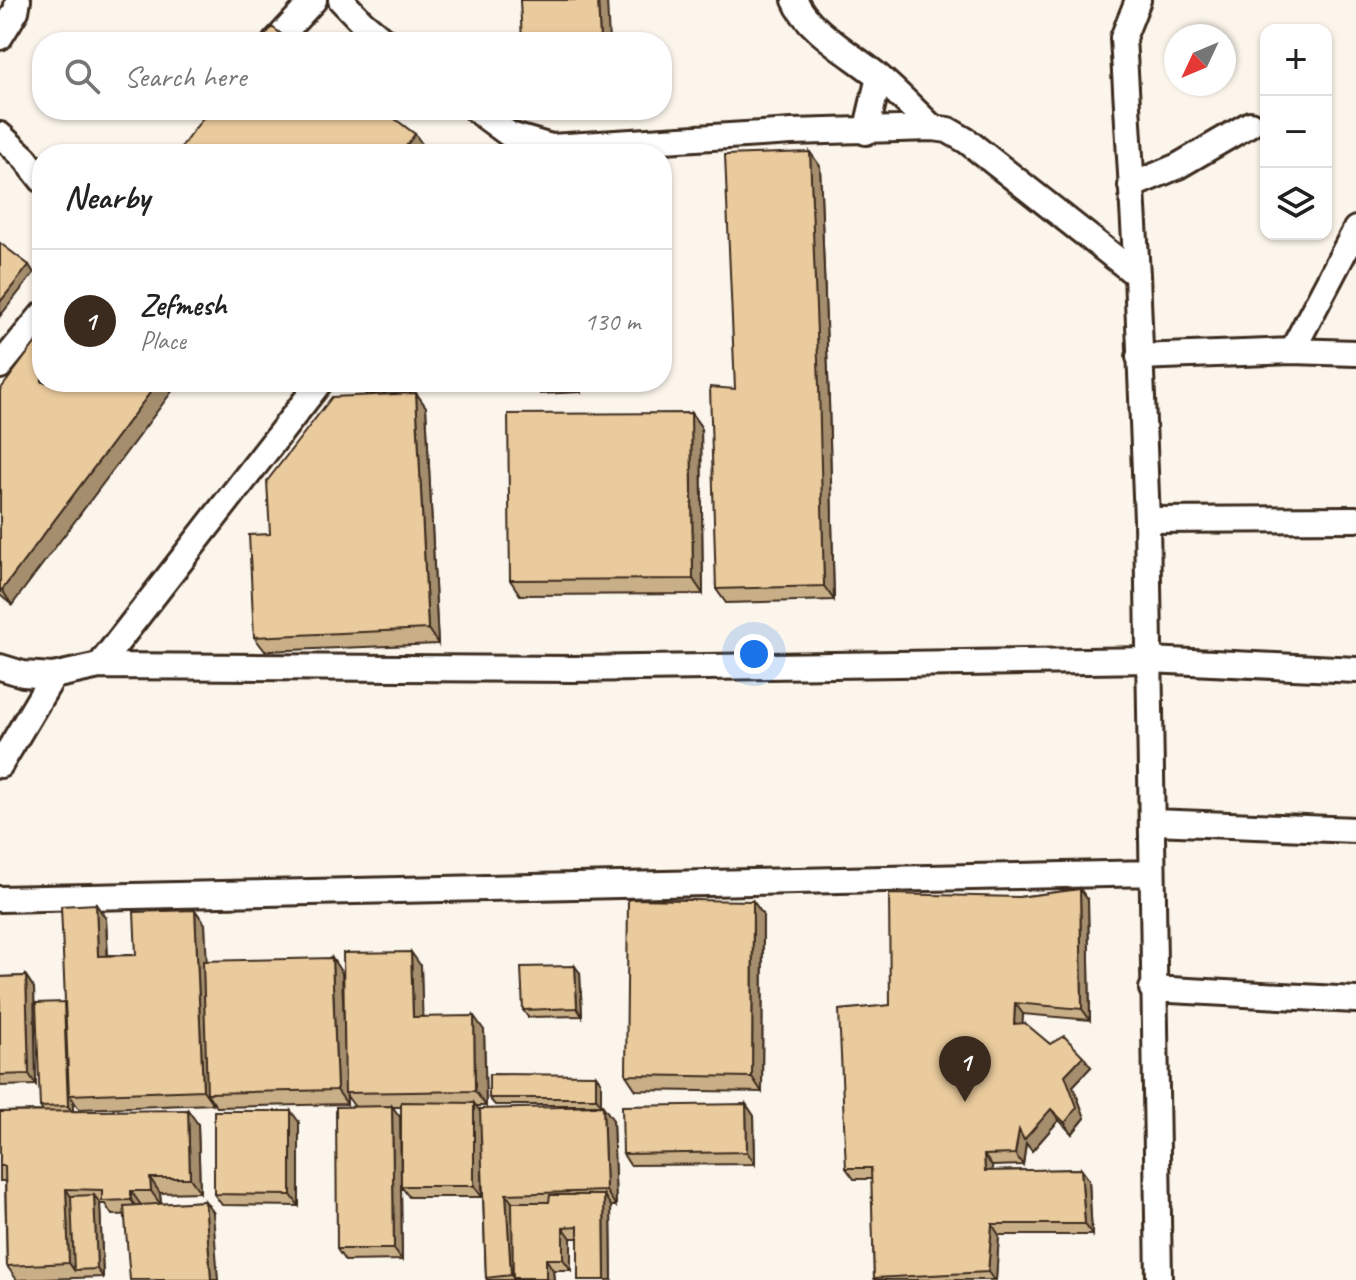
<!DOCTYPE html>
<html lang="en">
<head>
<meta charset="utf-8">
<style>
	body { margin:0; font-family:Caveat,sans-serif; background:#f6f6f6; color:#222 }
	.controls { position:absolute; right:24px; top:24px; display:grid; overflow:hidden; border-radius:16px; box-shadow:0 2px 6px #0004 }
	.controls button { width:72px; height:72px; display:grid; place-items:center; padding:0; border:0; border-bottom:2px solid #e0e0e0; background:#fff; color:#222; font:40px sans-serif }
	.compass { position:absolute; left:1164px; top:24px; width:72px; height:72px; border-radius:50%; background:#fff; box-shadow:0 2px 6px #0004; rotate:226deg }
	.you { position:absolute; left:754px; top:654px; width:28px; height:28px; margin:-20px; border:6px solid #fff; border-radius:50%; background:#1a73e8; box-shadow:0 0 0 12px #1a73e833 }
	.badge { display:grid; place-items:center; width:52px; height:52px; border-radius:50%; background:#3b2a1e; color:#fff; font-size:26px; font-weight:700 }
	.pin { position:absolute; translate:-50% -66px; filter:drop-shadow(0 2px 4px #0008) }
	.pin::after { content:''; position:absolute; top:42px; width:28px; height:24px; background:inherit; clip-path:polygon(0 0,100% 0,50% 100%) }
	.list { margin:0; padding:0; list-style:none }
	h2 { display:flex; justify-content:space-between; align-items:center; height:104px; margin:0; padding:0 32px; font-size:34px }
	h2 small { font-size:26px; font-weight:400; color:#767676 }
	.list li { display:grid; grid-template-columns:52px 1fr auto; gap:24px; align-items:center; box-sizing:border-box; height:144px; padding:0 32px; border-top:2px solid #e0e0e0 }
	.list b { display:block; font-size:30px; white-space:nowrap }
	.list p { margin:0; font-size:26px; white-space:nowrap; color:#767676 }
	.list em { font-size:26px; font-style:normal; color:#767676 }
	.icon { flex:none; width:44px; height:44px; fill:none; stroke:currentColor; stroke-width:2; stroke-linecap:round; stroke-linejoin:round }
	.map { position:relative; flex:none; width:1356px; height:1280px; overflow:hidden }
	.search { position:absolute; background:#fff; box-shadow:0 2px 6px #0004; left:32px; top:32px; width:640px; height:88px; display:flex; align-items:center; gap:20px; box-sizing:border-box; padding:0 28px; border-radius:32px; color:#767676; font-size:30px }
	.panel { position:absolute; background:#fff; box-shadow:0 2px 6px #0004; left:32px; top:144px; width:640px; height:248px; border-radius:32px }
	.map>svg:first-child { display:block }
</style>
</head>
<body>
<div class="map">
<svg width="1356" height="1280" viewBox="0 0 1356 1280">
	<rect width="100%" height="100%" fill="#fbf5eb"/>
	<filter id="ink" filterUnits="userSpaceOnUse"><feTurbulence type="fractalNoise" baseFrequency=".0125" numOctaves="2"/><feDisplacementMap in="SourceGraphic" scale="16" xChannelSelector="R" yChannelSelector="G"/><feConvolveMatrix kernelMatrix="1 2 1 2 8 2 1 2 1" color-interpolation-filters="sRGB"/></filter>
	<g filter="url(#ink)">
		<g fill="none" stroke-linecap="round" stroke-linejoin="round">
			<defs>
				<path id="minor" d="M341,0l22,23 23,19
					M795,0c11,29 59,56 83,76 19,16 37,35 55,52
					M1138,0l-15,38 14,237 10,245 12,760
					M0,37l16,-26 2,-11
					M275,42l39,-42
					M476,110l34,25 41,12 241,-15 141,-4 15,2 19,11 170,134
					M866,132l13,-55
					M0,135l25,23 17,22
					M1131,186l47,-20 72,-42
					M1292,351l64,-122
					M1139,357l153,-6 64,2
					M0,366l42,-51
					M1147,520l209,-1
					M99,666l221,-284
					M0,667l23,7 30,2 46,-10 474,3 577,-9 206,10
					M0,765l53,-89
					M1153,822l203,8
					M0,899l1152,-26
					M1152,989l204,11"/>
			</defs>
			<use href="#minor" stroke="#3b2a1e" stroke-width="30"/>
			<use href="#minor" stroke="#fff" stroke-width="24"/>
		</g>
		<path fill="#c9af87" stroke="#3b2a1e" stroke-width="2" d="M533,110h73l-71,3z
			M820,166l9,234 5,200 -108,3 -10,-14 19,-200z
			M352,382h40l-9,12 33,-1 10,14 12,237 -173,7 -11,-14 16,-103 97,-139z
			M535,382h46v10l-41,2 -5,-7z
			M0,390l12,215 -12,-10z
			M691,413l10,14 2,167 -183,1 -10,-15z
			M1080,889l8,11 2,120 -67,-6 -1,9 28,21 41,23 -18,19 12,32 -13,16 -13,-14 -27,31 -6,-8 -3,22 -31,1v5l89,-2 8,11 3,55h-93l-3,45h-121l-1,-2 -2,-99h-18l-8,-11 44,-163 129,-108z
			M753,901l10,14 -1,177 -126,-2 -10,-15z
			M195,910l10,14 1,37 136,12 2,49 77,-56 1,51 62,13 2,76h-10l4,6 133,8 3,86h-5l1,74h-34v-42h-7v32h-18l1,10h-67l-1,-2 -4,-110v29h-73l-8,-11v-79h-9l8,10 2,143 -57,1 -8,-12 18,-142 -9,-12 1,9 -130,3 -4,-5v2l-134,5 -6,-9v11l125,13 2,68 -40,1 1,11 44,-3 8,11 -101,3 -7,-11h-5l3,73 -86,3 -10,-14 -2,-85h-5v-69l43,-1 -3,-4 24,-105 42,-83 2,36h28z
			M580,973l2,43 -54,1 -5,-7z
			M26,976l8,12 2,97 -36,1v-109z
			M596,1075l5,7v23h-106l-6,-7z
			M746,1104l8,12 1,48 -125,1 -7,-11z
			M299,1122v84l-77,-1 -8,-11z"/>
		<path fill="#a48e6e" stroke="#3b2a1e" stroke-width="2" d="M598,0h9l2,42h-9z
			M415,134l10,14 -4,6h-21z
			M810,152l10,14 9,234 5,200 -10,-14z
			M29,265l5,8 -34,43v-14z
			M158,382h21l-167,223 -10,-15z
			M382,382h10l-15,20 -5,-7z
			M576,382h5v10l-5,-7z
			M416,393l10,14 12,237 -10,-15z
			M691,413l10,14 2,167 -10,-15z
			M1080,889l8,11 2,120 -8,-11z
			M753,901l10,14 -1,177 -10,-15z
			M96,904l10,15 2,51 -10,-14z
			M195,910l10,14 8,169h-6l6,9v2l-10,-14z
			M411,952l10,14 2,65 -10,-14z
			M332,958l10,15 5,131 -10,-14z
			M575,966l5,7 2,43 -5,-8z
			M26,976l8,12 2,97 -7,-11z
			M64,1002l5,93 4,5v13l-5,-7z
			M1015,1003l8,11 -1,21 -8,-11z
			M474,1016l10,14 2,76 -11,-15z
			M1083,1056l8,11 -18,19 12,32 -13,16 -7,-11v-48z
			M596,1075l5,7v23l-5,-7z
			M474,1103l8,11v83l-8,-11z
			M746,1104l8,12 1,48 -8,-12z
			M392,1106l8,11 2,143 -8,-11z
			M603,1106l10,14 3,86 -10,-15z
			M1051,1109l8,11 -27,31 -6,-8 -3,22 -8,-11 4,-24z
			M188,1110l10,14 2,68 -10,-14z
			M291,1111l8,11v84l-8,-11z
			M984,1155l8,11 1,16 -8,-11z
			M1081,1169l8,11 3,55 -7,-11z
			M150,1178l10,15 1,12 -10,-14z
			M66,1189l10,15 -2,66 -5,-7z
			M131,1191l10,14 1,10 -11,-15z
			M506,1194l10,14 -3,70 -2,-3z
			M94,1195l6,8 3,74 -6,-8z
			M604,1195l7,11 1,74h-7z
			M205,1201l8,11 5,68h-7z
			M992,1224l7,11 -3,45h-2l-6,-8z
			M563,1227l8,11v32l-8,-11z
			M546,1259l7,11 1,10h-7l-1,-2z"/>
		<path fill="#eacb9d" stroke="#3b2a1e" stroke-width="2" d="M520,0h78l2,42h-78z
			M272,27l20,15h-32z
			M209,110h174l32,24 -15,20h-224z
			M810,152l9,234 5,200 -108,3 -6,-202 25,2 -10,-234z
			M0,243l29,22 -29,37z
			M42,334v48h116l-156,208 -2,-1v-199z
			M355,382h27l-10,13z
			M535,382h41v3l-41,2z
			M416,393l12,236 -174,8 -5,-102 21,-1 -3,-53 65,-84z
			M691,413l2,166 -183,1 -2,-166z
			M1080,889l2,120 -67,-6 -1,21 11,-1 25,21 14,-8 19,20 -18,19 12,32 -12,16 -14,-14 -27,31 -5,-10 -4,24 -31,1 1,16 96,-2 4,55h-93l-4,48 -114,6 -3,-110h-25l-7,-158 51,-5 -1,-111 130,3z
			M628,899l125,2 -1,176 -126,-2z
			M96,904l2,52 38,-1 -2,-43 61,-2 8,180 -134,5 -8,-189z
			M411,952l2,65 61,-1 1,75 -130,2 -2,-140z
			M332,958l5,132 -130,3 -4,-132z
			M575,966l2,42 -54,2 -2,-43z
			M26,976l3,98 -29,1v-98z
			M64,1002l4,104 -28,1 -4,-104z
			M489,1074l107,1v23h-107z
			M401,1102l73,1v83h-73z
			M746,1104l1,48 -124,2 -1,-48z
			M392,1106l2,143h-57l-1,-142z
			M603,1106l3,85 -100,3 5,81 -25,3 -6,-169z
			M188,1110l2,68h-40l1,13h-20v9l-29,1v-11l-36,-1 3,74 -62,3 -2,-100h-5v-54z
			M214,1111h77v84l-77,-1z
			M94,1195l3,74 -23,1 -3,-74z
			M550,1195h54l1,85h-27v-54l-15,1v32h-17v19h-33l-1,-76h37z
			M205,1201l6,79h-81l-6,-74z"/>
	</g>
</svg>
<div class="controls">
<button>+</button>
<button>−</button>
<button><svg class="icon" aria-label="layers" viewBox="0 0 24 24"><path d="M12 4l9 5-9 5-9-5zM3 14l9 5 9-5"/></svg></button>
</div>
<svg class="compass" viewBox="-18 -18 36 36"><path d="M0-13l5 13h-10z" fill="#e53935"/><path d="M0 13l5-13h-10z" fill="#767676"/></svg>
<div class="you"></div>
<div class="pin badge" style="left:965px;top:1102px">1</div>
<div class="search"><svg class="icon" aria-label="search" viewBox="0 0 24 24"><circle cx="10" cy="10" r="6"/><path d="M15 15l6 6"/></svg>Search here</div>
<section class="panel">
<h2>Nearby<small></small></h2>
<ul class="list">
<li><span class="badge">1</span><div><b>Zefmesh</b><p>Place</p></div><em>130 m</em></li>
</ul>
</section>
</div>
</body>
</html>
